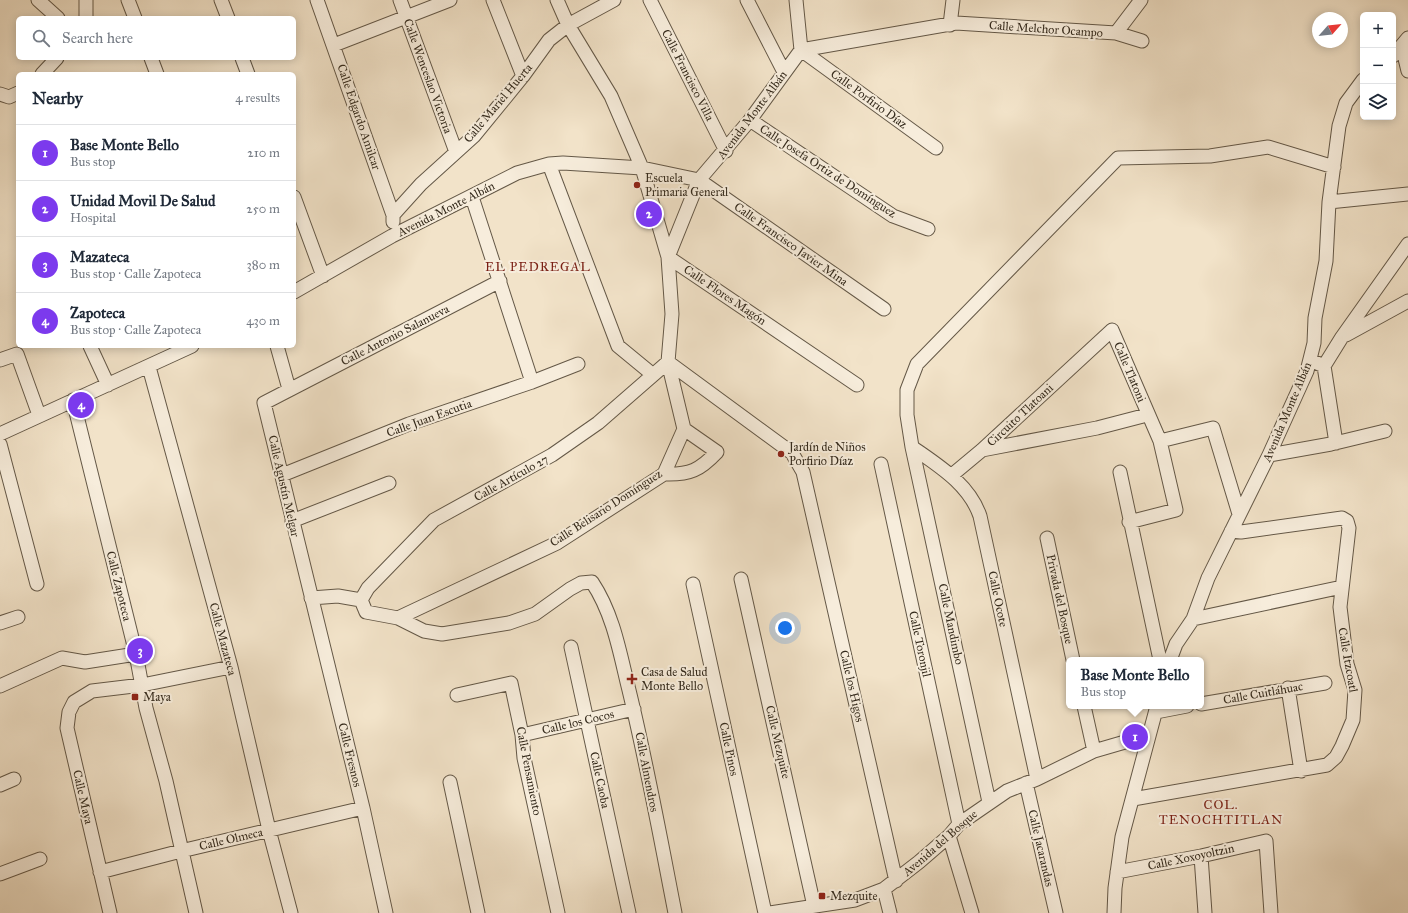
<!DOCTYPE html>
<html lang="en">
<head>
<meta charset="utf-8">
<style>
	body { margin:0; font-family:"IM FELL Great Primer",serif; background:#f6f6f7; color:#1f2937 }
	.controls { position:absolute; right:12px; top:12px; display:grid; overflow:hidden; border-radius:6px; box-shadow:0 2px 10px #0003 }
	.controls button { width:36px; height:36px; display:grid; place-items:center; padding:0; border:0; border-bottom:1px solid #e0e1e3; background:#fff; color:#1f2937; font:20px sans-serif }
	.compass { position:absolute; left:1312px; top:12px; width:36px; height:36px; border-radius:50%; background:#fff; box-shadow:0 2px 10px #0003; rotate:63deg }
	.you { position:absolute; left:785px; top:628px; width:14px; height:14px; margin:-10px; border:3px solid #fff; border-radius:50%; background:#1a73e8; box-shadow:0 0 0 6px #1a73e833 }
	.badge { display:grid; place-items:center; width:26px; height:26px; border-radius:50%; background:#7c3aed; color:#fff; font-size:13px; font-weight:700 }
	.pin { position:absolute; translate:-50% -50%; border:2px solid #fff; box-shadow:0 1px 4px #0006 }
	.popup { position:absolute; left:1066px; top:657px; width:138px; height:52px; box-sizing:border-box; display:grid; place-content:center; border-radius:6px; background:#fff; filter:drop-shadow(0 1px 3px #0005); font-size:13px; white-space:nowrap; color:#747a83 }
	.popup b { font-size:15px; color:#1f2937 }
	.popup::after { content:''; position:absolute; left:50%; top:100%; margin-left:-8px; border:8px solid transparent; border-top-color:#fff }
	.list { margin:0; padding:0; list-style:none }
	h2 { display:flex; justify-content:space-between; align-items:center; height:52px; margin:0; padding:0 16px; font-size:17px }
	h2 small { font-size:13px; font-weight:400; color:#747a83 }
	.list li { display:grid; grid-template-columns:26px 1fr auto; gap:12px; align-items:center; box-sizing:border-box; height:56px; padding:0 16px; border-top:1px solid #e0e1e3 }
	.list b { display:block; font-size:15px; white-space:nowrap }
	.list p { margin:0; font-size:13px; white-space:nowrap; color:#747a83 }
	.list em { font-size:13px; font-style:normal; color:#747a83 }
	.icon { flex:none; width:22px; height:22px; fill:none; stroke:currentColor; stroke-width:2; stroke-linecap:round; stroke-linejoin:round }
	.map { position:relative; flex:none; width:1408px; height:913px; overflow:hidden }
	.search { position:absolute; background:#fff; box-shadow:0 2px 10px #0003; left:16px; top:16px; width:280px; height:44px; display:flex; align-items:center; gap:10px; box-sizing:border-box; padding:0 14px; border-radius:6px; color:#747a83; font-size:15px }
	.panel { position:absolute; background:#fff; box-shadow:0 2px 10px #0003; left:16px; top:72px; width:280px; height:276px; border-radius:6px }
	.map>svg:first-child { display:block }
</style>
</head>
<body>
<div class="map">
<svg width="1408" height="913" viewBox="0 0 1408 913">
	<rect width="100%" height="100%" fill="#f2e3c9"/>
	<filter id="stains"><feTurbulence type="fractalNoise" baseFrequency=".005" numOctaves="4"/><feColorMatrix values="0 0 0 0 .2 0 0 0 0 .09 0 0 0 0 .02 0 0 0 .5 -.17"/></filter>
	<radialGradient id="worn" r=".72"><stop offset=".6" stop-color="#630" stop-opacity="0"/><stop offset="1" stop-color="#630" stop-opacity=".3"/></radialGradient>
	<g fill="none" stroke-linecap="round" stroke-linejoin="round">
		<defs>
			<path id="minor" d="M38,0l20,18
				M128,0l7,18
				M221,0l7,18
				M317,0l76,215v7
				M400,0l56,152
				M493,0l30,76
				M557,0l11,25 43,71 31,72 26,89 189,128
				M650,0l76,151
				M747,0l37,72
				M796,0l5,50 135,98
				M86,18v-18
				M950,25l3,-25
				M1116,33l25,-33
				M334,45l116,-45
				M1402,46l6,25
				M1393,56l15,-18
				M151,58l6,16
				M242,58l6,16
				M42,74l15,-16
				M0,94l9,3 9,-4
				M750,120l143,96 35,13
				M549,164l69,182 34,28
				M294,197l29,79
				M472,197l60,185
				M1329,202l79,-8
				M393,215l28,-31 53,-48 49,-60 26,-36 19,-15 46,-25
				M294,292l98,-56 125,-63 32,-9 14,-1 79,5 57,12 185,129
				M1346,335l62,-34
				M90,346l18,39
				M277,346l12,43
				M0,360l17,-6 22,61
				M1310,360l14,6 18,-29 66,-93
				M668,362l124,91 11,19 93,409
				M1324,366l12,77
				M149,367l82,300 38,163 22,83
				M73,400l63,254 10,54 20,73 30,132
				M0,434l192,-88
				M1160,441l53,-13 26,86
				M0,444l37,140
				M912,447c27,19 57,37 68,69l57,263
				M982,450l115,-22 50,-13
				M1269,455l62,-11 54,-13
				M881,464l78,360
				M1120,472l40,188
				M664,474c26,1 36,-4 53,-22l-33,-23
				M282,475l127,-51 123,-42 46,-18
				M952,475l30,-25 130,-120 48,111 16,69 -47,12
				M292,521l97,-38
				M1047,538l26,122
				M741,579l73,327
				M693,584l72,329
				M311,598l27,-2 23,4
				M361,600l5,12 32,6 159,-75 107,-69 20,-45 -16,-67 4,-48 -4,-57 31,-77 51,-60 51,-70 155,-27 160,10 26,8
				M361,600l7,-12 66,-68 118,-65 46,-32 70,-61
				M398,618l26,13 18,3 67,-11 26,-9 35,-25 11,-6 11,-1c20,30 27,66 35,100 19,76 33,154 48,231
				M1193,619l149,-32
				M0,623l18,-6
				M571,647l58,266
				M1170,660l6,-16 17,-25 15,-41 61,-123 38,-84 7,-28 1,-25 11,-57 3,-59 10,-76 7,-23 17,-23
				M0,686l62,-28 23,4 51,-8
				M1288,688l13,83
				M457,695l54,-12 11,52 2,23 34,155
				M1201,704l124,-21
				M1084,706l10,45
				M1156,712l31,-6
				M522,735l112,-26
				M450,782l28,131
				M1026,783l30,130
				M0,785l14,-6
				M1133,799l194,-34 9,-8 6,-11 11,-26 2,-30 -8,-26 -7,-57 9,-79 -2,-7 -5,-3 -101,14 -10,-1
				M989,802l-77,-355 -5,-32v-25l10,-26 201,-206 92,-2 58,-9 66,20
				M949,836l23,77
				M1201,856l4,57
				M100,872l81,-21 182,-43
				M1117,872l84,-16 65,-15 5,72
				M0,874l40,-15
				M884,889l6,24
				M110,913l-43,-185 2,-16 5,-10 18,-11 50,-6 89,-18
				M386,913l-23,-105 -99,-405 236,-122
				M770,913l85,-13 29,-11 35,-27 30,-26 10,-12 48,-33 30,-12 57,-28 55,-16
				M1114,913l1,-25 7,-51 35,-131"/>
		</defs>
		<use href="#minor" stroke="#645847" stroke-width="15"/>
		<use href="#minor" stroke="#f7eddc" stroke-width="13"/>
	</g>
	<g fill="#8f2418" stroke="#f7eddc" stroke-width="1.5">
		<circle cx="637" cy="185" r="4"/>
		<circle cx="781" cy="454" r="4"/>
		<path d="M630 673h4v4h4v4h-4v4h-4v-4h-4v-4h4z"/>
		<rect x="131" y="693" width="8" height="8" rx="2"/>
		<rect x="818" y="892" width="8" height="8" rx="2"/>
	</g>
	<g text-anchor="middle" stroke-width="4" stroke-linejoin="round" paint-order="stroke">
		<g font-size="12" fill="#342a1c" stroke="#f7eddc">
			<text transform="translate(1046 29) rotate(4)" y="4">Calle Melchor Ocampo</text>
			<text transform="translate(688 75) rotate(63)" y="4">Calle Francisco Villa</text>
			<text transform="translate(428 76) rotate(70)" y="4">Calle Wenceslao Victoria</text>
			<text transform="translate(869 99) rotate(36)" y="4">Calle Porfirio Díaz</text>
			<text transform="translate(498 103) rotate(-50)" y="4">Calle Mariel Huerta</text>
			<text transform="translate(752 115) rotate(-53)" y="4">Avenida Monte Albán</text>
			<text transform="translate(359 117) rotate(71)" y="4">Calle Edgardo Amilcar</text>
			<text transform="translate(828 171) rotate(33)" y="4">Calle Josefa Ortiz de Domínguez</text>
			<text transform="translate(446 209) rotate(-27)" y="4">Avenida Monte Albán</text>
			<text transform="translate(791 244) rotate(35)" y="4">Calle Francisco Javier Mina</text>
			<text transform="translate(725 295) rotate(34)" y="4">Calle Flores Magón</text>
			<text transform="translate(395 335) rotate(-27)" y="4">Calle Antonio Salanueva</text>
			<text transform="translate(1130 372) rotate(67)" y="4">Calle Tlatoni</text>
			<text transform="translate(1287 412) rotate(-67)" y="4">Avenida Monte Albán</text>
			<text transform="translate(1020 415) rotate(-43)" y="4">Circuito Tlatoani</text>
			<text transform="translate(429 418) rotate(-20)" y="4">Calle Juan Escutia</text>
			<text transform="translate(511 478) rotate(-29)" y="4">Calle Artículo 27</text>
			<text transform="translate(284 486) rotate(77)" y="4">Calle Agustín Melgar</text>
			<text transform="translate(606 508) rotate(-33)" y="4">Calle Belisario Domínguez</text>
			<text transform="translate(119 586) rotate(76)" y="4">Calle Zapoteca</text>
			<text transform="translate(998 599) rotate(78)" y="4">Calle Ocote</text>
			<text transform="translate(1060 599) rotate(78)" y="4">Privada del Bosque</text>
			<text transform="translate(951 624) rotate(78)" y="4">Calle Mandimbo</text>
			<text transform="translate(223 639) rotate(75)" y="4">Calle Mazateca</text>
			<text transform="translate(920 644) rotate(78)" y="4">Calle Toronjil</text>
			<text transform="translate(1348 660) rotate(80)" y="4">Calle Itzcoatl</text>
			<text transform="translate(852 686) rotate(77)" y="4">Calle los Higos</text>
			<text transform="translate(1263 693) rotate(-10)" y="4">Calle Cuitláhuac</text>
			<text transform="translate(578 722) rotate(-13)" y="4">Calle los Cocos</text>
			<text transform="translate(778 742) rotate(77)" y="4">Calle Mezquite</text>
			<text transform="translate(729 749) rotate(78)" y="4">Calle Pinos</text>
			<text transform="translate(350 755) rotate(76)" y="4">Calle Fresnos</text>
			<text transform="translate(529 771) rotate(79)" y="4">Calle Pensamiento</text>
			<text transform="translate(647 772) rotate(79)" y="4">Calle Almendros</text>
			<text transform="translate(600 780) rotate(78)" y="4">Calle Caoba</text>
			<text transform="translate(83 797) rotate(77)" y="4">Calle Maya</text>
			<text transform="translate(231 839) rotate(-13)" y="4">Calle Olmeca</text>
			<text transform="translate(940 843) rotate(-41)" y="4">Avenida del Bosque</text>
			<text transform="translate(1041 848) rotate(77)" y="4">Calle Jacarandas</text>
			<text transform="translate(1191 857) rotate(-12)" y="4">Calle Xoxoyoltzin</text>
		</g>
		<g font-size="12" fill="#342a1c" stroke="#f7eddc" text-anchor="start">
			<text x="645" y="182">Escuela<tspan x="645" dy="14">Primaria General</tspan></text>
			<text x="789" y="451">Jardín de Niños<tspan x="789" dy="14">Porfirio Díaz</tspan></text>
			<text x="641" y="676">Casa de Salud<tspan x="641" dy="14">Monte Bello</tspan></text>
			<text x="143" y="701">Maya</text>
			<text x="830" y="900">Mezquite</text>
		</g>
		<g font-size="13" letter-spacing="1" fill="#7a1f14" stroke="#f7eddc">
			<text x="538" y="271">EL PEDREGAL</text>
			<text x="1221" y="809">COL.<tspan x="1221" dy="15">TENOCHTITLAN</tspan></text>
		</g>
	</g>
	<rect width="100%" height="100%" filter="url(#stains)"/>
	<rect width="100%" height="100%" fill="url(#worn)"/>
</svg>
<div class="controls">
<button>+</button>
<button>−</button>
<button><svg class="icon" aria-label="layers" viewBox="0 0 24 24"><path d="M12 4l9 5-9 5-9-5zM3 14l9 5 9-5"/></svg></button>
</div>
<svg class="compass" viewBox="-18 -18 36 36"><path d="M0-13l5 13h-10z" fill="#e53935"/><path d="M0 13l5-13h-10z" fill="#747a83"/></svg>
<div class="you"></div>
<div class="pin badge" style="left:1135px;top:737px">1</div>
<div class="popup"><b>Base Monte Bello</b>Bus stop</div>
<div class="pin badge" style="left:649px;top:214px">2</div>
<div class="pin badge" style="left:140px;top:651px">3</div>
<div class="pin badge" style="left:81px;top:405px">4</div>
<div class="search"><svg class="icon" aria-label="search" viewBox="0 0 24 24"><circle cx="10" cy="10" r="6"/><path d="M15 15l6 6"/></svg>Search here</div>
<section class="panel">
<h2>Nearby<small>4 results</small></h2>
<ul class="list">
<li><span class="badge">1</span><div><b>Base Monte Bello</b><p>Bus stop</p></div><em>210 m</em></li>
<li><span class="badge">2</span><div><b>Unidad Movil De Salud</b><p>Hospital</p></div><em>250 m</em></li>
<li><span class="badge">3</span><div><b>Mazateca</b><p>Bus stop · Calle Zapoteca</p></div><em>380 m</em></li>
<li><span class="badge">4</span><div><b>Zapoteca</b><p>Bus stop · Calle Zapoteca</p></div><em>430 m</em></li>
</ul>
</section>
</div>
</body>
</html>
